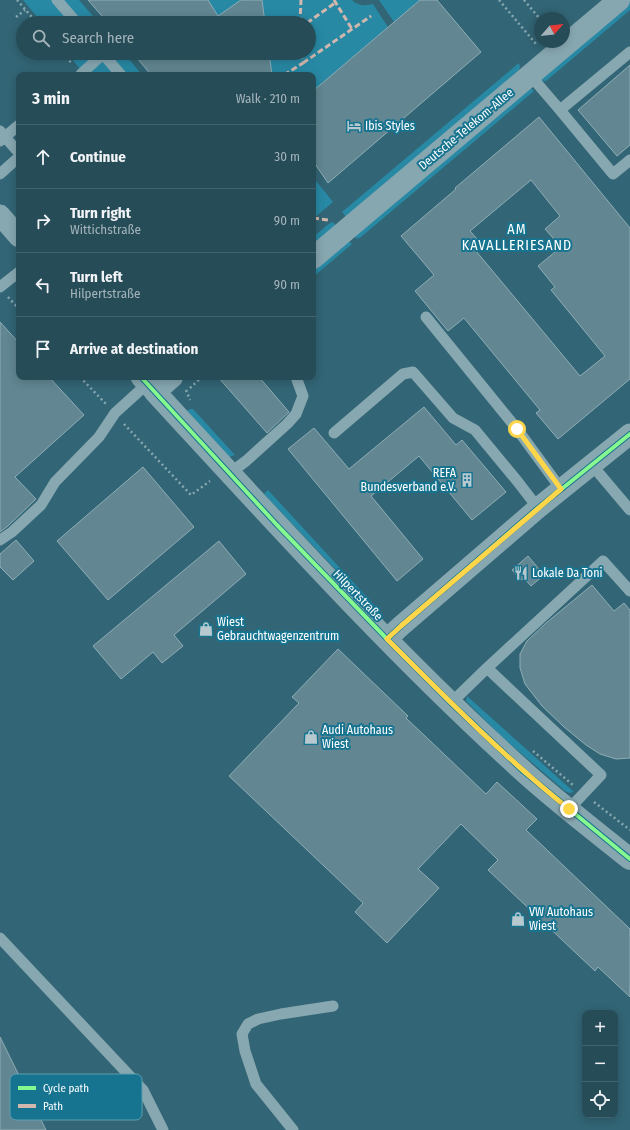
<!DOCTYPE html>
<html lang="en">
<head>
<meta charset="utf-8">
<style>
	body { margin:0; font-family:"Fira Sans Condensed",sans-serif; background:#325661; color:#f1f3f6 }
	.controls { position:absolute; right:12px; bottom:12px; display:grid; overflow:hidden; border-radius:8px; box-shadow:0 2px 10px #0003 }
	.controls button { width:36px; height:36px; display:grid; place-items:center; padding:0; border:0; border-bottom:1px solid #42636e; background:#264c58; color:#f1f3f6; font:20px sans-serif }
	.compass { position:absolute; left:534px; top:12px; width:36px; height:36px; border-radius:50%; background:#264c58; box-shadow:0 2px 10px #0003; rotate:62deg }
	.stop { position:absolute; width:12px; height:12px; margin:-9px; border:3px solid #ffd54a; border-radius:50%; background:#fff }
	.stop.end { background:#ffd54a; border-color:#fff; box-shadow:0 1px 4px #0008 }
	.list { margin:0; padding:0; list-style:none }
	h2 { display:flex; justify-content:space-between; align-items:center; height:52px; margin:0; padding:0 16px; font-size:17px }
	h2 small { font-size:13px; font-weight:400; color:#a4b4ba }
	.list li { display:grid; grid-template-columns:26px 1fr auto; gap:12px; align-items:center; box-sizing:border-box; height:64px; padding:0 16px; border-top:1px solid #42636e }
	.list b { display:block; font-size:15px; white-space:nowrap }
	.list p { margin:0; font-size:13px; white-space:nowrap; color:#a4b4ba }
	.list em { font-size:13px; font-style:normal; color:#a4b4ba }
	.icon { flex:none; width:22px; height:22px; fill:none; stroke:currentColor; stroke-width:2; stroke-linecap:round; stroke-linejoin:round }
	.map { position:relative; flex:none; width:630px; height:1130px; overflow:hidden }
	.search { position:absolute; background:#264c58; box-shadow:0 2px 10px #0003; left:16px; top:16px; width:300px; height:44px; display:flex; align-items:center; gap:10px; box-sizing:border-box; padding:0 14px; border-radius:22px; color:#a4b4ba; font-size:15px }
	.panel { position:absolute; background:#264c58; box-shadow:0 2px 10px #0003; left:16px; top:72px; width:300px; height:308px; border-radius:8px }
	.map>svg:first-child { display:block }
</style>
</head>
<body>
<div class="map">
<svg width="630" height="1130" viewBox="0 0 630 1130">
	<rect width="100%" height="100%" fill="#326575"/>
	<path fill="#2889a5" d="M23,0h56l20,23h-57z
		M208,0h33l-20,21z
		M262,0h90c6,6 13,6 21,4l15,23 -75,64v-16h-56l14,-3 -1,-15 5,-4h34v-30h-44z
		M379,0h41l-26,22z
		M630,2v8l-84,71h-3l-2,-1 2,-5z
		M67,53h57l18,22h-57z
		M519,63l1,4 -1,3 -173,147 -4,-5z
		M531,88l3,3 -173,146 -4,2 -3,-4z
		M313,177l20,25 -20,17z
		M333,222l3,4 -23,20v-9l17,-14z
		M348,240l4,4 -39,33v-8z
		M190,409h3l42,46 -6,2 -38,-42 -4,-4z
		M268,490l108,117 -6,-1 -106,-112z
		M467,696l107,96 -5,1 -4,-2 -63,-54 -36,-36z"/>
	<path fill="#628792" stroke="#8fadb6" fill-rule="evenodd" d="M88,0h120l10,16 23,-16h21l3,23h-157z
		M420,0h17l44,52 -153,131 -15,-22v-70z
		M133,53h136l3,22h-121z
		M630,65v80l-13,11 -39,-46z
		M539,117l91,111v151l-72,60 -22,-26 4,-3 -76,-92 -16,13 -33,-40 19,-16 -33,-39 55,-47 -1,-1zM531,180l29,36 -15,13 16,18 -23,19 17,21 -4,3 54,66 -25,20 -109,-131 6,-6 -7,-8z
		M0,322l19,21v34h30l35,38 -69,62 21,22 -28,27 -8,6z
		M218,377h41l30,35 -22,21z
		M424,407l32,38 6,-5 44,52 -34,28 -53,-64 -48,40 52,63 -26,22 -109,-132 26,-21 35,41z
		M143,467l51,60 -86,73 -51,-59z
		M16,540l18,21 -21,19 -13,-13v-13z
		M219,541l27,33 -72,61 9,11 -21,17 -9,-11 -32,27 -28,-33z
		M528,556l16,19 -13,11 -7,-8 -3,2 -9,-10z
		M592,585l22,26 10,-8 6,7v148l-14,1 -16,-5 -14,-9 -22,-18 -22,-21 -17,-22 -5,-16v-14l7,-13 19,-18z
		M338,649l70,67 -2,2 80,76 11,-12 40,37 -11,11 104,99v68l-32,-30 -3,4 -107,-101 10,-10 -37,-36 -43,45 21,19 -52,55 -32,-31 8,-9 -134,-127 70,-73 -7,-6z
		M0,1037l46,93h-46z"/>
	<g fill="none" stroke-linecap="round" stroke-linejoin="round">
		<path stroke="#87a8b1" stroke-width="2.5" stroke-dasharray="2 3" stroke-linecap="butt" d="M17,0l20,23
			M499,0l37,44
			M524,0l16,19
			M16,17l9,-7
			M63,53l9,11
			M46,54l2,-1
			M8,297l11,12
			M80,377l26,27
			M190,388l12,-11
			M186,390l4,10
			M124,424l67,71 19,-14
			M533,751l40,34
			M594,802l36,28"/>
		<path stroke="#87a8b1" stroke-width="11" d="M57,0l20,23
			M103,54l18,21
			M81,74l22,-20 -1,-1
			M530,75l30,35 70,-58
			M560,110l53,64 17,-14
			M0,131l19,22
			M0,141l19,-16
			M0,174l19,-17
			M0,287l19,-15
			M426,317l91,112 44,60
			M334,433l69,-59 10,-2 40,46 22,12 43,52 20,26
			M592,465l38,45
			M230,473l16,-12 41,-37 9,-10 7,-18 -7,-19
			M0,540l12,-8 29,-27 14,-23 44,-45 16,-24 32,-29
			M487,668l114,107 -32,34
			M451,703l36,-35 116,-107 27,30
			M0,938l143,152 20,40
			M293,1130l-37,-46 -11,-33 -3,-17 6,-10 10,-5 23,-5 52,-8"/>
		<path stroke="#87a8b1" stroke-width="21" d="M0,215l19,22
			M141,377l14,15
			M387,639l14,-13 137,-118 92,-74"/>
		<path stroke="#86a6b0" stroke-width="22" d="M313,258l306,-258
			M172,377l-17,15c119,129 237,260 367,378 34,31 72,60 108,89"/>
		<path stroke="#d1b7ad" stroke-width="3" stroke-dasharray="6 3" stroke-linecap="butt" d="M334,0l18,29
			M300,23l1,-23
			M307,23l28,-20
			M303,63l68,-47
			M284,75l19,-12 -2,-10
			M313,218l15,2"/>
		<defs>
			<path id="cycleway" d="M141,377l136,148 110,114 64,64 72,68 107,88
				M387,639l14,-13 137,-118 92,-74"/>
		</defs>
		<use href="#cycleway" stroke="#177490" stroke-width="6"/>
		<use href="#cycleway" stroke="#87f88f" stroke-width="4"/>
	</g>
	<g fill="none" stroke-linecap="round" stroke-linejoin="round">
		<path stroke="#ffd54a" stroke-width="5" d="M517,429l44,60 -160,137 -14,13c59,59 117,118 182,170"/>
	</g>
	<defs>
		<symbol id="hotel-bare" viewBox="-9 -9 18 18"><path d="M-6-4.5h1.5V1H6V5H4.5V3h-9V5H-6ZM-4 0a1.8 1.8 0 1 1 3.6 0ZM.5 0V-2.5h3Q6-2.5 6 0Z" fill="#b7c9cf" stroke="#177490" stroke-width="2.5" paint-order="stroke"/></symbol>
		<symbol id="building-bare" viewBox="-9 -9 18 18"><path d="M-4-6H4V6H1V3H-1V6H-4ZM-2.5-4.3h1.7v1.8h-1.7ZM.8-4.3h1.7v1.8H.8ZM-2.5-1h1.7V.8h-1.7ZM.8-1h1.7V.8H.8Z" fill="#b7c9cf" stroke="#177490" stroke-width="2.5" paint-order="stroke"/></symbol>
		<symbol id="restaurant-bare" viewBox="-9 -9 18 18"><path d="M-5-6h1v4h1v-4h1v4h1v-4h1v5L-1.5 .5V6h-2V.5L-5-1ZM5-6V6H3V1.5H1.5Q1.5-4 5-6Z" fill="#b7c9cf" stroke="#177490" stroke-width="2.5" paint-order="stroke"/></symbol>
		<symbol id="shop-bare" viewBox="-9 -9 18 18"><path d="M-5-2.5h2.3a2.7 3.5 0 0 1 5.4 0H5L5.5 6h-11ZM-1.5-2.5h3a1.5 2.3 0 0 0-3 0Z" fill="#b7c9cf" stroke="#177490" stroke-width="2.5" paint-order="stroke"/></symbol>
	</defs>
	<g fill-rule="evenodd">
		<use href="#hotel-bare" x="344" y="116" width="20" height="20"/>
		<use href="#building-bare" x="457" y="470" width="20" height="20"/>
		<use href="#restaurant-bare" x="511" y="563" width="20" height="20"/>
		<use href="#shop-bare" x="196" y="619" width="20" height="20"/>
		<use href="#shop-bare" x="301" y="727" width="20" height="20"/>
		<use href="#shop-bare" x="508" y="909" width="20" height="20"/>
	</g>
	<g text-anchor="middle" stroke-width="4" stroke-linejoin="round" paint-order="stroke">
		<g font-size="12" fill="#fff" stroke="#177490" text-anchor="start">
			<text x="365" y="130">Ibis Styles</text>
			<text x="456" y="477" text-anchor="end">REFA<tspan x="456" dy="14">Bundesverband e.V.</tspan></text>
			<text x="532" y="577">Lokale Da Toni</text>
			<text x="217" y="626">Wiest<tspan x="217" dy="14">Gebrauchtwagenzentrum</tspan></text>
			<text x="322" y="734">Audi Autohaus<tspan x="322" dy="14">Wiest</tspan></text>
			<text x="529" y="916">VW Autohaus<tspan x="529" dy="14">Wiest</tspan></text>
		</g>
		<g font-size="12" fill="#fff" stroke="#177490">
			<text transform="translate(466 129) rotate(-40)" y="4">Deutsche-Telekom-Allee</text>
			<text transform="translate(358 595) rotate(46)" y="4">Hilpertstraße</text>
		</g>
		<g font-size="14" letter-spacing="1" fill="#fff" stroke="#177490">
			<text x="517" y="234">AM<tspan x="517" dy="16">KAVALLERIESAND</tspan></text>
		</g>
	</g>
	<rect x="10" y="1074" width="132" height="46" rx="6" fill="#177490" stroke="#5d9eb1" stroke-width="1"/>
	<rect x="18" y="1086" width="18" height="4" fill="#87f88f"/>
	<rect x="18" y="1104" width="18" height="4" fill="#d1b7ad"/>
	<g font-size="11" fill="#fff">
		<text x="43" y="1092">Cycle path</text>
		<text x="43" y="1110">Path</text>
	</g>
</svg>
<div class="controls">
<button>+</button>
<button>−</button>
<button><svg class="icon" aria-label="locate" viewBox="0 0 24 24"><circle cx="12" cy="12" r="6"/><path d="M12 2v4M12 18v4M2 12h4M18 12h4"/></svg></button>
</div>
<svg class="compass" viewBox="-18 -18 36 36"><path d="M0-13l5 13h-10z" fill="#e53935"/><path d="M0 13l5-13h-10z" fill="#a4b4ba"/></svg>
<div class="stop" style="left:517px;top:429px"></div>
<div class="stop end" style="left:569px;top:809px"></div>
<div class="search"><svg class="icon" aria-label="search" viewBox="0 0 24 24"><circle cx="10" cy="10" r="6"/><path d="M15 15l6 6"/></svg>Search here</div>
<section class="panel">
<h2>3 min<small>Walk · 210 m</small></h2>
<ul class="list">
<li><svg class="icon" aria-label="ahead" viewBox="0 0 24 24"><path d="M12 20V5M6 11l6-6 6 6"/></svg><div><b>Continue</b></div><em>30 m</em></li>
<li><svg class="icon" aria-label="right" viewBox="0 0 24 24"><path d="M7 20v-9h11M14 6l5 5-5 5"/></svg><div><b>Turn right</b><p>Wittichstraße</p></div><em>90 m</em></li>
<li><svg class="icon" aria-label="left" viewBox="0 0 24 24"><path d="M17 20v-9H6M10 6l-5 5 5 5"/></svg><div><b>Turn left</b><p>Hilpertstraße</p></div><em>90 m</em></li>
<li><svg class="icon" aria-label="arrive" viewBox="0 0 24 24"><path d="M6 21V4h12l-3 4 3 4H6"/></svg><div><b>Arrive at destination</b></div></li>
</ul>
</section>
</div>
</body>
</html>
